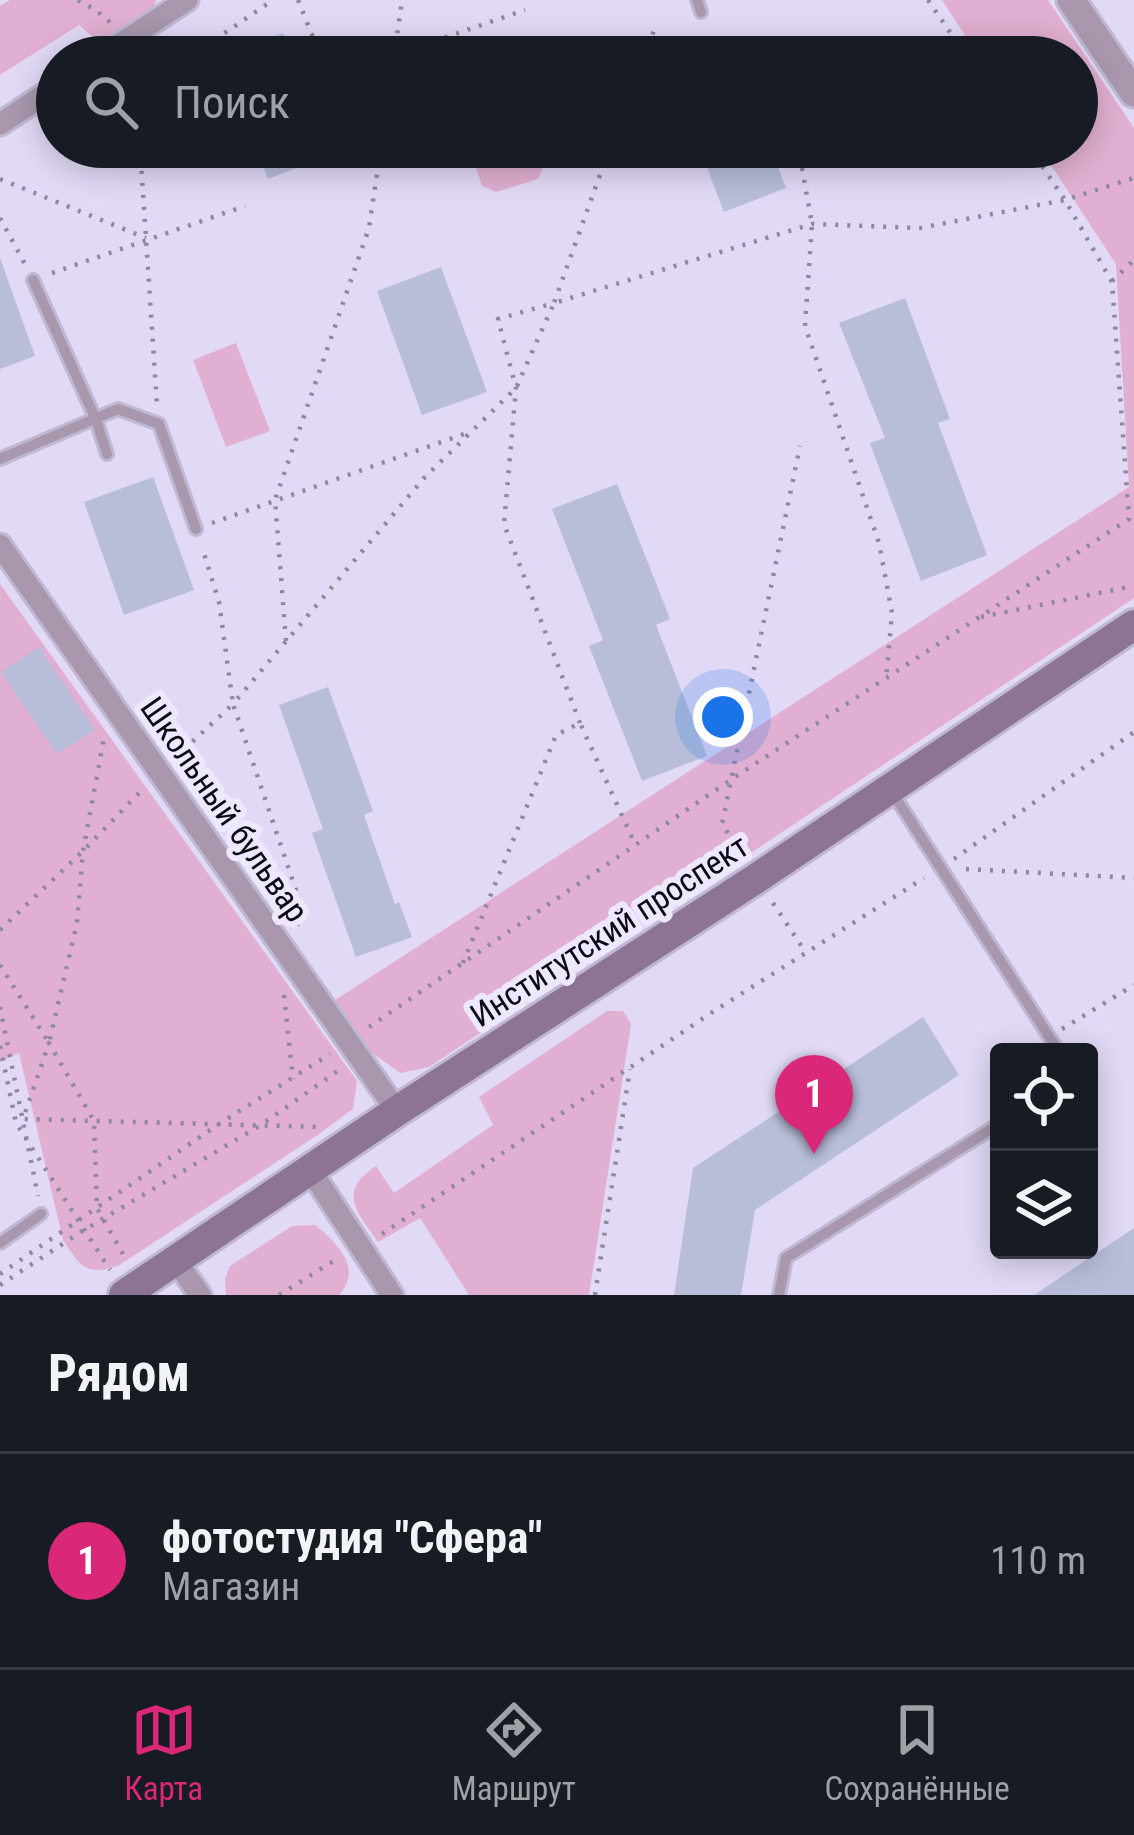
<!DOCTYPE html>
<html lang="ru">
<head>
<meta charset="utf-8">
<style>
	body { margin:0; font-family:"Roboto Condensed",sans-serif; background:#242831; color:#f1f3f6 }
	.controls { position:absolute; right:36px; bottom:36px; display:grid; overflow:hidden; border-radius:12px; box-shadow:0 6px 30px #0003 }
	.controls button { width:108px; height:108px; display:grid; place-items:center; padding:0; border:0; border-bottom:3px solid #363941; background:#171b24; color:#f1f3f6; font:60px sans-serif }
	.you { position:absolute; left:723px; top:717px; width:42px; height:42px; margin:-30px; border:9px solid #fff; border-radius:50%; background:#1a73e8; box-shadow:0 0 0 18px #1a73e833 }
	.badge { display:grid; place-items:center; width:78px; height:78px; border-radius:50%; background:#db2777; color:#fff; font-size:39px; font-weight:700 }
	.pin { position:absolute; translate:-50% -99px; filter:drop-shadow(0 3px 6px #0008) }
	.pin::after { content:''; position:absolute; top:63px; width:42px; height:36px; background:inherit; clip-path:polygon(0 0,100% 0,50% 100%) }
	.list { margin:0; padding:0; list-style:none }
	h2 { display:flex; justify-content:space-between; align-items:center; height:156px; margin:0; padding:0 48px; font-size:51px }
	h2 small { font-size:39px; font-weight:400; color:#9ea1a6 }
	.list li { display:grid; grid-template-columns:78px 1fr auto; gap:36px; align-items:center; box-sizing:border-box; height:216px; padding:0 48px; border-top:3px solid #363941 }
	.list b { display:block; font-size:45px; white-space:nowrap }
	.list p { margin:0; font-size:39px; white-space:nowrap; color:#9ea1a6 }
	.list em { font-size:39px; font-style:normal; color:#9ea1a6 }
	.icon { flex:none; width:66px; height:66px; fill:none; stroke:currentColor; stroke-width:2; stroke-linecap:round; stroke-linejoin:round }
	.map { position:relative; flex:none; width:1134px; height:1295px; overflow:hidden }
	.search { position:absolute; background:#171b24; box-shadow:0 6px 30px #0003; left:36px; right:36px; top:36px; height:132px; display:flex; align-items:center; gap:30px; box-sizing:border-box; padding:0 42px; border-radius:66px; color:#9ea1a6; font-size:45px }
	.sheet { height:372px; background:#171b24 }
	nav { display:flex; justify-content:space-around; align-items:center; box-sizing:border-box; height:168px; border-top:3px solid #363941; background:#171b24; font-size:33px; color:#9ea1a6 }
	nav a { display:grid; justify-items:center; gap:6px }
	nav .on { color:#db2777 }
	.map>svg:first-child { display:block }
</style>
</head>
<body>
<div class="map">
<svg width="1134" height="1295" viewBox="0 0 1134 1295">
	<rect width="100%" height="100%" fill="#e1d9f6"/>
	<path fill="#e1afd1" d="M10,0h146l-2,6 -53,38 -22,-19 -79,50v-69z
		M942,0h106l86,128v470l-705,469 -29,6 -32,-23 -33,-50 794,-513 -13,-223 -77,-117h38v-90h-98z
		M469,147h69l6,19 -6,13 -42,13 -14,-6z
		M236,343l34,88 -44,16 -33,-87z
		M0,584l357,497 -4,28 -34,25 -201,132c-33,10 -37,1 -55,-26l-44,-187 -19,9z
		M607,1011h16l8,13 -42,271h-120l-49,-77 -42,24c-20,-29 -42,-50 -2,-76l18,27 99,-68 -14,-28z
		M315,1225c23,19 48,43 24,70h-113l-1,-16 5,-13 62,-40z"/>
	<path fill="#b8beda" d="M283,33l9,24h-71z
		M255,147h72l3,8 -62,24z
		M699,147h71l16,41 -62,24z
		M0,258l35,98 -35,13z
		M441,267l46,125 -65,23 -45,-124z
		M905,298l45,121 -12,4 49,132 -66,26 -51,-138 15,-5 -46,-115z
		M153,477l41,113 -70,25 -40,-113z
		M617,484l53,135 -14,6 51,131 -65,25 -53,-135 14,-6 -51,-131z
		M39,647l56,83 -38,24 -56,-82z
		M328,687l45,124 -9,4 31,89 4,-2 13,35 -56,20 -44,-124 11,-4 -44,-124z
		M923,1017l36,58 -204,135 -14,85h-67l19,-127z
		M1134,1228v67h-100z"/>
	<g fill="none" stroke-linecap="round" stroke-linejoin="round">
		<defs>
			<path id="service" d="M697,0l4,12
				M33,280l63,140 11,34
				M0,459l118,-50 41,15 37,105
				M892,792l167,260
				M0,1243l41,-29
				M779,1295l7,-37 213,-134"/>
			<path id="minor" d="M100,57l87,-57
				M0,124l57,-38
				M0,545l397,566
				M311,1171l81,124
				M176,1261l24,34"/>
			<path id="tertiary" d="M1071,0l63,93"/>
			<path id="secondary" d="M124,1295l273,-184 360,-233 377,-253"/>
		</defs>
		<use href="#service" stroke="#bfb8d2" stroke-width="16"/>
		<use href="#minor" stroke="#bfb8d2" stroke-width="27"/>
		<use href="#tertiary" stroke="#bfb8d2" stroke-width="33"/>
		<use href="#secondary" stroke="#bfb8d2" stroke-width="36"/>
		<path stroke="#8e889d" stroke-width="4.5" stroke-dasharray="3 9" stroke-linecap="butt" d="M78,0l19,11 15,13
			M298,0l23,57
			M928,0l39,57
			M159,45l38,7 76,-52
			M388,57l137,-47
			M394,57l8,-57
			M644,57l12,-32
			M140,147l17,258
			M802,168l10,56 -7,102 74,217 13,70 -6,67
			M0,179l146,59
			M0,218l26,48
			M52,273l193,-67
			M1112,281l22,-21
			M212,523l255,-90
			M981,617l153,-31
			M286,641l-11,-141 94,-272 12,-81
			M580,723l-76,-199 12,-136 -18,-69 56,-16 56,-156
			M175,758l58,-54 -14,-102 -17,-55
			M741,853l-19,-29 78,-378
			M954,859l180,-127
			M966,869l168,9
			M773,903l33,50
			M297,926l3,-24 -67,-198 192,-227 91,-89 38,-85 258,-79 108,4 145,-28 69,-22
			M0,930l83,-79 62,-64
			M463,963l93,-228 24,-12 55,121
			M0,965l49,78 28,-120 6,-72 22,-118
			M284,995l9,84
			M0,1007l38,189
			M369,1027l360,-246 400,-262 -17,-237 -47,-82 -36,-53
			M1062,1029l72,-44
			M0,1046l16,77 94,147
			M382,1234l329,-221 213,-135
			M123,1254l-26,-46 -3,-87 -45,-78 -26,76 299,8
			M0,1274l219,-150 111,-70
			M0,1285l84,-55 177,-105 78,-55
			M279,1295l61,-38
			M595,1295l35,-226"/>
		<use href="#service" stroke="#a897ad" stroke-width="10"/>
		<use href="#minor" stroke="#a897ad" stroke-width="21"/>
		<use href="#tertiary" stroke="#a897ad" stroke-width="27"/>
		<use href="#secondary" stroke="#8d7495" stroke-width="30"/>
	</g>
	<g text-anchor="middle" stroke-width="12" stroke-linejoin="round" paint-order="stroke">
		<g font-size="33" fill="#0d0a13" stroke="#ede7ff">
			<text transform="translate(225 809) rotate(55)" y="12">Школьный бульвар</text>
			<text transform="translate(609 930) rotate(-33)" y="12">Институтский проспект</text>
		</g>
	</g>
</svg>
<div class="controls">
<button><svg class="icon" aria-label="locate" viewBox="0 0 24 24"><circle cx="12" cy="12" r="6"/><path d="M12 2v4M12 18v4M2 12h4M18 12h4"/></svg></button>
<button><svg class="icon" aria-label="layers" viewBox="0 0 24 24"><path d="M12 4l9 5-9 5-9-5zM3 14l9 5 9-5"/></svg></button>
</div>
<div class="you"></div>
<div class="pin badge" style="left:814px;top:1154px">1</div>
<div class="search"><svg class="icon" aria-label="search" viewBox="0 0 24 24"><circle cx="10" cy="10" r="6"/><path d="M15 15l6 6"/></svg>Поиск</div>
</div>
<section class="sheet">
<h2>Рядом<small></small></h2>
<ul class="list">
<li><span class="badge">1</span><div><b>фотостудия &quot;Сфера&quot;</b><p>Магазин</p></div><em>110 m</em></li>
</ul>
</section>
<nav>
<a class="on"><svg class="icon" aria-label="map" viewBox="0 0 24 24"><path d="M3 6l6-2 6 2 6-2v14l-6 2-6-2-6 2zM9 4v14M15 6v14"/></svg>Карта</a>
<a><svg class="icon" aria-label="directions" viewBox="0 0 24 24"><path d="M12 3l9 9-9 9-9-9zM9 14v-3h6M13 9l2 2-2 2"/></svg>Маршрут</a>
<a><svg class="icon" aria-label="saved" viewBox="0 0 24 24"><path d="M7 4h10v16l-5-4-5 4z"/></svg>Сохранённые</a>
</nav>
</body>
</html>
